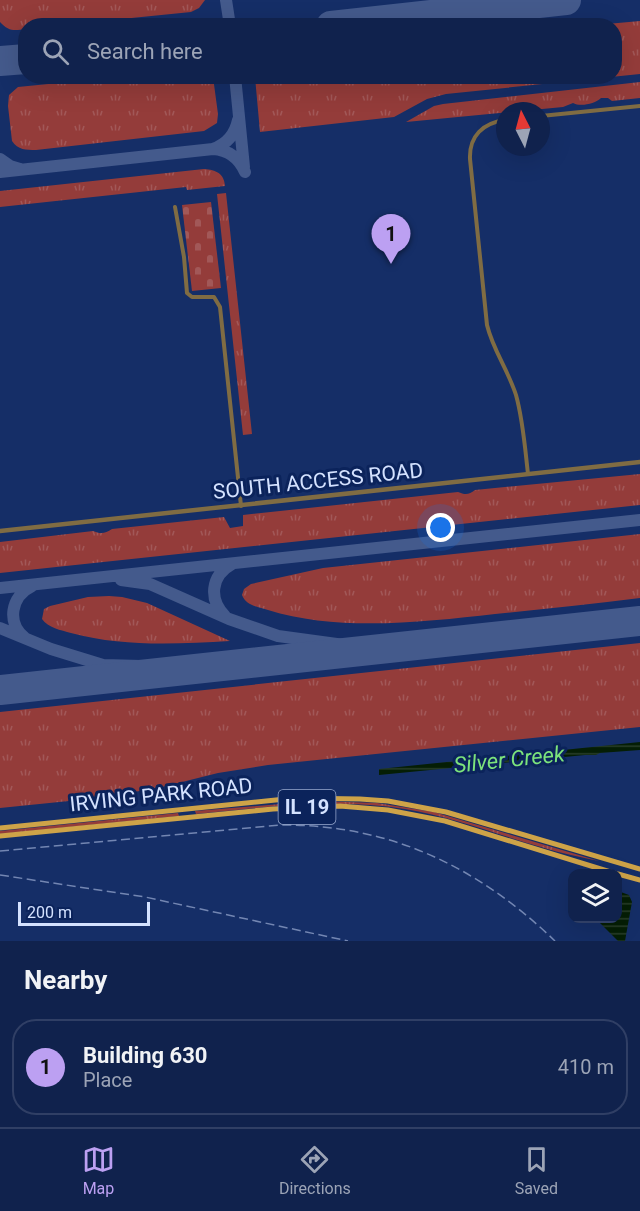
<!DOCTYPE html>
<html lang="en">
<head>
<meta charset="utf-8">
<style>
	body { margin:0; font-family:Roboto,sans-serif; background:#1e2f57; color:#f1f3f6 }
	.controls { position:absolute; right:18px; bottom:18px; display:grid; overflow:hidden; border-radius:12px; box-shadow:0 6px 24px #0002 }
	.controls button { width:54px; height:54px; display:grid; place-items:center; padding:0; border:0; border-bottom:2px solid #303f65; background:#10224d; color:#f1f3f6; font:30px sans-serif }
	.compass { position:absolute; left:496px; top:102px; width:54px; height:54px; border-radius:50%; background:#10224d; box-shadow:0 6px 24px #0002; rotate:354deg }
	.scale { position:absolute; left:18px; bottom:15px; width:132px; box-sizing:border-box; padding-left:6px; border:3px solid #d4e2ff; border-top:0; font-size:16px; line-height:21px; white-space:nowrap; color:#d4e2ff; -webkit-text-stroke:4px #0b235b; paint-order:stroke }
	.you { position:absolute; left:441px; top:528px; width:21px; height:21px; margin:-15px; border:4px solid #fff; border-radius:50%; background:#1a73e8; box-shadow:0 0 0 9px #1a73e833 }
	.badge { display:grid; place-items:center; width:39px; height:39px; border-radius:50%; background:#bca0f2; color:#111; font-size:20px; font-weight:700 }
	.pin { position:absolute; translate:-50% -50px; filter:drop-shadow(0 2px 3px #0008) }
	.pin::after { content:''; position:absolute; top:32px; width:21px; height:18px; background:inherit; clip-path:polygon(0 0,100% 0,50% 100%) }
	.list { margin:0; padding:0; list-style:none }
	h2 { display:flex; justify-content:space-between; align-items:center; height:78px; margin:0; padding:0 24px; font-size:26px }
	h2 small { font-size:20px; font-weight:400; color:#9ca4b6 }
	.list li { display:grid; grid-template-columns:39px 1fr auto; gap:18px; align-items:center; box-sizing:border-box; height:96px; margin:0 12px 12px; padding:0 12px; border:2px solid #303f65; border-radius:24px }
	.list b { display:block; font-size:22px; white-space:nowrap }
	.list p { margin:0; font-size:20px; white-space:nowrap; color:#9ca4b6 }
	.list em { font-size:20px; font-style:normal; color:#9ca4b6 }
	.icon { flex:none; width:33px; height:33px; fill:none; stroke:currentColor; stroke-width:2; stroke-linecap:round; stroke-linejoin:round }
	.map { position:relative; flex:none; width:640px; height:941px; overflow:hidden }
	.search { position:absolute; background:#10224d; box-shadow:0 6px 24px #0002; left:18px; right:18px; top:18px; height:66px; display:flex; align-items:center; gap:15px; box-sizing:border-box; padding:0 21px; border-radius:24px; color:#9ca4b6; font-size:22px }
	.sheet { height:186px; background:#10224d }
	nav { display:flex; justify-content:space-around; align-items:center; box-sizing:border-box; height:84px; border-top:2px solid #303f65; background:#10224d; font-size:16px; color:#9ca4b6 }
	nav a { display:grid; justify-items:center; gap:3px }
	nav .on { color:#bca0f2 }
	.map>svg:first-child { display:block }
</style>
</head>
<body>
<div class="map">
<svg width="640" height="941" viewBox="0 0 640 941">
	<defs>
		<pattern id="grass-tufts" width="24" height="20" patternUnits="userSpaceOnUse" patternTransform="scale(1.5)"><rect width="24" height="20" fill="#943c3a"/><path d="M3 7l-1-3M5 7V3M7 7l1-3M15 17l-1-3M17 17v-4M19 17l1-3" fill="none" stroke="#a25858"/></pattern>
		<pattern id="cemetery-stones" width="16" height="16" patternUnits="userSpaceOnUse" patternTransform="scale(1.5)"><rect width="16" height="16" fill="#943c3a"/><path d="M2 7V4a2 2 0 0 1 4 0v3zM10 15v-3a2 2 0 0 1 4 0v3z" fill="#a25858"/></pattern>
		<pattern id="water-rules" width="6" height="5" patternUnits="userSpaceOnUse" patternTransform="scale(1.5)"><rect width="6" height="5" fill="#051e05"/><path d="M0 2.5h6" fill="none" stroke="#293e2a"/></pattern>
	</defs>
	<rect width="100%" height="100%" fill="#152e67"/>
	<path fill="url(#grass-tufts)" d="M0,0h205l-6,8 -8,4 -129,13 -36,1 -1,3c-11,2 -17,2 -25,-7z
		M640,21v53l-194,20 -19,5 -33,18 -134,15 -5,-55 359,-1v-50l-18,-1z
		M119,77h94l5,37 -1,9 -13,8 -168,19c-10,0 -18,0 -24,-9l-4,-35 1,-11 9,-8z
		M640,82v16l-28,3 -4,-3h-7c-6,6 -21,9 -28,5l-10,4 -157,15 28,-16 9,-2z
		M204,169c12,1 20,4 21,17l-38,4 -1,-3 -186,20v-16z
		M226,193l26,241 -9,1 -26,-241z
		M640,474v31l-640,68v-31l93,-11c7,3 12,3 19,-2l112,-12 6,11 13,-2v-11l215,-23c7,3 11,3 17,-2z
		M640,534v64c-48,6 -97,11 -145,16 -72,8 -157,18 -227,-4 -9,-3 -22,-4 -26,-15l2,-6 7,-5 72,-16z
		M109,596l13,1 25,6 83,38c-54,3 -107,6 -159,-8 -10,-3 -23,-5 -29,-14l2,-10 6,-3 38,-9z
		M640,643v84l-372,38 -50,8 -64,16 -85,12 -69,7v-96z
		M317,801l60,2 57,9 165,49c-19,-4 -39,-8 -58,-14 -45,-13 -89,-30 -136,-38 -70,-11 -140,-2 -209,5l-1,-3z
		M178,813l1,3 -179,18v-3z"/>
	<path fill="url(#cemetery-stones)" d="M211,202l10,86 -29,3 -10,-86z"/>
	<path fill="url(#water-rules)" d="M640,742v8l-40,3 -4,2h-11l-206,20v-6z
		M618,891l11,4 3,7 -7,39h-7l-22,-22 22,-1z"/>
	<g fill="none" stroke-linecap="round" stroke-linejoin="round">
		<path stroke="#445a8c" stroke-width="12" d="M226,0l4,26
			M421,15l56,-8 29,-7
			M0,57l7,4 -7,5
			M235,76l9,91
			M213,149c14,-5 22,-14 25,-29
			M0,159l10,7 10,3
			M0,172l213,-23c16,1 26,9 32,23
			M121,580l29,4 79,35 49,17 66,9 100,-2
			M0,588l640,-68
			M225,616c-16,-16 -15,-40 7,-52
			M0,628l51,21 52,16 77,2 55,-2
			M25,638c-19,-15 -14,-42 7,-52"/>
		<path stroke="#445a8c" stroke-width="30" d="M331,26l235,-26
			M0,61l26,-2
			M0,690l640,-69"/>
		<path stroke="#806c43" stroke-width="4" d="M541,116l99,-10
			M505,120c-22,3 -36,16 -35,39l17,166c6,25 21,45 29,70 7,25 9,53 12,79
			M175,207l9,50 3,36 5,4h22l6,10 21,199"/>
		<path stroke="#806c43" stroke-width="4.5" d="M0,531l640,-69"/>
		<path stroke="#cea348" stroke-width="5" d="M0,828l295,-30 65,1 28,2 58,11 194,57
			M0,836l273,-27 67,-3 48,4 57,11 172,53
			M618,874l22,6"/>
		<path stroke="#7386b2" stroke-width="1.5" stroke-dasharray="9 4.5" stroke-linecap="butt" d="M0,851l280,-26c109,-1 197,41 275,116
			M0,875l145,22 203,44"/>
	</g>
	<g text-anchor="middle" stroke-width="6" stroke-linejoin="round" paint-order="stroke">
		<rect fill="#0b235b" stroke="#98a9ce" stroke-width="1.5" x="278.5" y="790" width="57" height="34" rx="4.5"/>
		<g font-size="20" font-weight="bold" fill="#d4e2ff">
			<text x="307" y="814">IL 19</text>
		</g>
		<g font-size="21" fill="#d4e2ff" stroke="#0b235b">
			<text transform="translate(318 481) rotate(-6)" y="7">SOUTH ACCESS ROAD</text>
			<text transform="translate(161 795) rotate(-6)" y="7">IRVING PARK ROAD</text>
		</g>
		<g font-size="22" font-style="italic" fill="#7ce37c" stroke="#0b235b">
			<text transform="translate(509 759) rotate(-6)" y="8">Silver Creek</text>
		</g>
	</g>
</svg>
<div class="controls">
<button><svg class="icon" aria-label="layers" viewBox="0 0 24 24"><path d="M12 4l9 5-9 5-9-5zM3 14l9 5 9-5"/></svg></button>
</div>
<svg class="compass" viewBox="-18 -18 36 36"><path d="M0-13l5 13h-10z" fill="#e53935"/><path d="M0 13l5-13h-10z" fill="#9ca4b6"/></svg>
<div class="scale">200 m</div>
<div class="you"></div>
<div class="pin badge" style="left:391px;top:264px">1</div>
<div class="search"><svg class="icon" aria-label="search" viewBox="0 0 24 24"><circle cx="10" cy="10" r="6"/><path d="M15 15l6 6"/></svg>Search here</div>
</div>
<section class="sheet">
<h2>Nearby<small></small></h2>
<ul class="list">
<li><span class="badge">1</span><div><b>Building 630</b><p>Place</p></div><em>410 m</em></li>
</ul>
</section>
<nav>
<a class="on"><svg class="icon" aria-label="map" viewBox="0 0 24 24"><path d="M3 6l6-2 6 2 6-2v14l-6 2-6-2-6 2zM9 4v14M15 6v14"/></svg>Map</a>
<a><svg class="icon" aria-label="directions" viewBox="0 0 24 24"><path d="M12 3l9 9-9 9-9-9zM9 14v-3h6M13 9l2 2-2 2"/></svg>Directions</a>
<a><svg class="icon" aria-label="saved" viewBox="0 0 24 24"><path d="M7 4h10v16l-5-4-5 4z"/></svg>Saved</a>
</nav>
</body>
</html>
